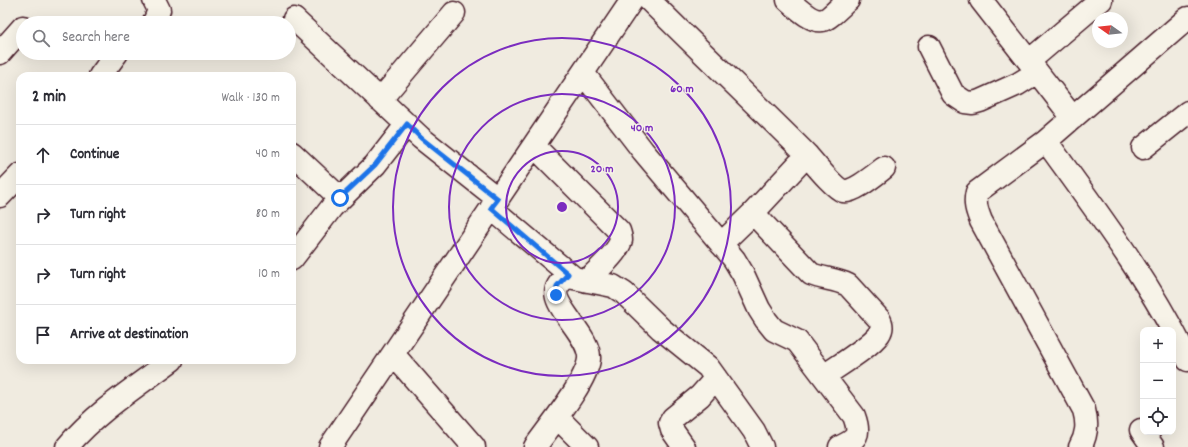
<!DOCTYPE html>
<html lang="en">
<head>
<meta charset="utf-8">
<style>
	body { margin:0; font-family:Dekko,sans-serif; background:#f2f2f3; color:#2b2b33 }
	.controls { position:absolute; right:12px; bottom:12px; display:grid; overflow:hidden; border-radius:8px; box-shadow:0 4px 16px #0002 }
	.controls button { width:36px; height:36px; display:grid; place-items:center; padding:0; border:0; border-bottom:1px solid #e1e1e2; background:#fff; color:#2b2b33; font:20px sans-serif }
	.compass { position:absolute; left:1092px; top:12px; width:36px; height:36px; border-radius:50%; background:#fff; box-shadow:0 4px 16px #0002; rotate:285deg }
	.stop { position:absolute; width:12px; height:12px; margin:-9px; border:3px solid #1a73e8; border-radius:50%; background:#fff }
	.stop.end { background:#1a73e8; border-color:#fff; box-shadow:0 1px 4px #0008 }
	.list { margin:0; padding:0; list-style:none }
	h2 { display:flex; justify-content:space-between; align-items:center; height:52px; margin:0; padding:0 16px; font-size:17px }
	h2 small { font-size:13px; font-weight:400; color:#7c7c81 }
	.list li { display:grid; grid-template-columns:26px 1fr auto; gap:12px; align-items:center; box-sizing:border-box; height:60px; padding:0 16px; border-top:1px solid #e1e1e2 }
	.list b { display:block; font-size:15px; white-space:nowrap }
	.list em { font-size:13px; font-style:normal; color:#7c7c81 }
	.icon { flex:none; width:22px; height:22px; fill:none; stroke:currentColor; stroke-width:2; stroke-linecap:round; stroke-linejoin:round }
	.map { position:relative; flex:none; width:1188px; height:447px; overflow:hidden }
	.search { position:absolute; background:#fff; box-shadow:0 4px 16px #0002; left:16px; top:16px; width:280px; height:44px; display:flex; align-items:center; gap:10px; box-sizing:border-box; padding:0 14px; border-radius:22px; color:#7c7c81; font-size:15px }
	.panel { position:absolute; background:#fff; box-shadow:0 4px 16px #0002; left:16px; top:72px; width:280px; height:292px; border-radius:12px }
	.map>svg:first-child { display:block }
</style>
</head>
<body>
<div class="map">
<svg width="1188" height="447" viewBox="0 0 1188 447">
	<rect width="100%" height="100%" fill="#f0ebe0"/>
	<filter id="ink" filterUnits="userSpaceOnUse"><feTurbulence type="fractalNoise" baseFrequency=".025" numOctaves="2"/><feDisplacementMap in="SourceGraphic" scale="8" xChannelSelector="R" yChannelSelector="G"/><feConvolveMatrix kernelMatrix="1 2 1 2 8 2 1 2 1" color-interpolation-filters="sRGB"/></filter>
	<g filter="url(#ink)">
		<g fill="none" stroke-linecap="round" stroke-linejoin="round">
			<defs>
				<path id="minor" d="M649,0c52,52 106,103 158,155 7,8 27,33 36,36 9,3 33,-17 41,-23
					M788,0c7,6 24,23 35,20 6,-1 19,-15 25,-20
					M981,0l92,118
					M294,19l127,119 77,61
					M153,23l2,-3 4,-10 -5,-10
					M929,47l24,47 12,8 8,1 7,-2 38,-17 19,-12
					M0,53l23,-26
					M1029,61l72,-61
					M583,73l60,78 91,108 9,15 16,35 7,11 8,10 23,11 57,75c7,19 3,23 -14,31
					M100,76l17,-23
					M380,100l74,-87
					M1046,141c51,71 104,140 142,219
					M534,146l85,85c1,3 2,6 2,9 -3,13 -25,31 -34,41
					M1143,148l45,-36
					M292,153l48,45
					M0,196l20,-21
					M491,208l83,70 39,8 11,7 37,36 47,38 46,64 8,16
					M753,213l58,61c12,5 25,5 37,11l31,34c3,5 4,9 0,15 -8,12 -41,32 -55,42
					M721,244l32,-31 54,-58
					M292,259l40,-52 43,-42 32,-41
					M393,354l81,93
					M557,417l30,30
					M1141,430l12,17
					M67,447c28,-34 70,-61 105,-87
					M330,447l302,-447
					M535,447c14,-20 52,-66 54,-88 2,-24 -42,-55 -31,-73 2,-4 7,-8 10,-12
					M684,447l-12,-17 -2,-7 3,-5 27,-22 16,-18
					M1080,447c7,-12 8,-23 4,-37l-103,-189c-4,-10 -7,-18 -4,-29l69,-51 142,-123"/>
			</defs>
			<use href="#minor" stroke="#4a1f2b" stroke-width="25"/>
			<use href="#minor" stroke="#f7f3e8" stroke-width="22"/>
		</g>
	</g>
	<g fill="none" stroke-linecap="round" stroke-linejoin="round" filter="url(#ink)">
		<path stroke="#1a73e8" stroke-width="5" d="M340,198l35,-33 32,-41 14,14 77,61 -7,9 77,66 -11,12 -1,9"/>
	</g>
	<g fill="none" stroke="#7b2cbf" stroke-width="2">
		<circle cx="562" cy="207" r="56"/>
		<circle cx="562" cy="207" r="113"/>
		<circle cx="562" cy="207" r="169"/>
	</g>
	<circle cx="562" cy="207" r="6" fill="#7b2cbf" stroke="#f7f3e8" stroke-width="2"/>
	<g font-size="12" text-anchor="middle" font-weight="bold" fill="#7b2cbf" stroke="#f7f3e8" stroke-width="3" stroke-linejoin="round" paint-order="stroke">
		<text x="682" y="92">60 m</text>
		<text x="642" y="131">40 m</text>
		<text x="602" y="172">20 m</text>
	</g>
</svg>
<div class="controls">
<button>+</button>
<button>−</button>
<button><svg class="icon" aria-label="locate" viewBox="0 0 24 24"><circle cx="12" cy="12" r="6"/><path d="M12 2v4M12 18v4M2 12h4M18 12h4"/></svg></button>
</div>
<svg class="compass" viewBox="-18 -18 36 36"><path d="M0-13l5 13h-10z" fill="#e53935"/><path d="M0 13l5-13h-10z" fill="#7c7c81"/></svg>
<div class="stop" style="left:340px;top:198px"></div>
<div class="stop end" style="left:556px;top:295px"></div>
<div class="search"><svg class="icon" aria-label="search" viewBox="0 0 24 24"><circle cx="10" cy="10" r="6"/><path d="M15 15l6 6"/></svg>Search here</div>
<section class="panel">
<h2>2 min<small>Walk · 130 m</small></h2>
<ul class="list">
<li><svg class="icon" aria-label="ahead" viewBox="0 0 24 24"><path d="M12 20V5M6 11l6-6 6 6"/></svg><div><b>Continue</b></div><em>40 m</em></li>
<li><svg class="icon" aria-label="right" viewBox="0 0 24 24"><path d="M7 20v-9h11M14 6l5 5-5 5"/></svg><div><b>Turn right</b></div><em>80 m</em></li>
<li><svg class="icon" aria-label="right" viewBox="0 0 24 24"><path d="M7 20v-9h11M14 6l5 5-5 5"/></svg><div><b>Turn right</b></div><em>10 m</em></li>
<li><svg class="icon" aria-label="arrive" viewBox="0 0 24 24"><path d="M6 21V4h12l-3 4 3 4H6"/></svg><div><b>Arrive at destination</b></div></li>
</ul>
</section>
</div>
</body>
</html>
